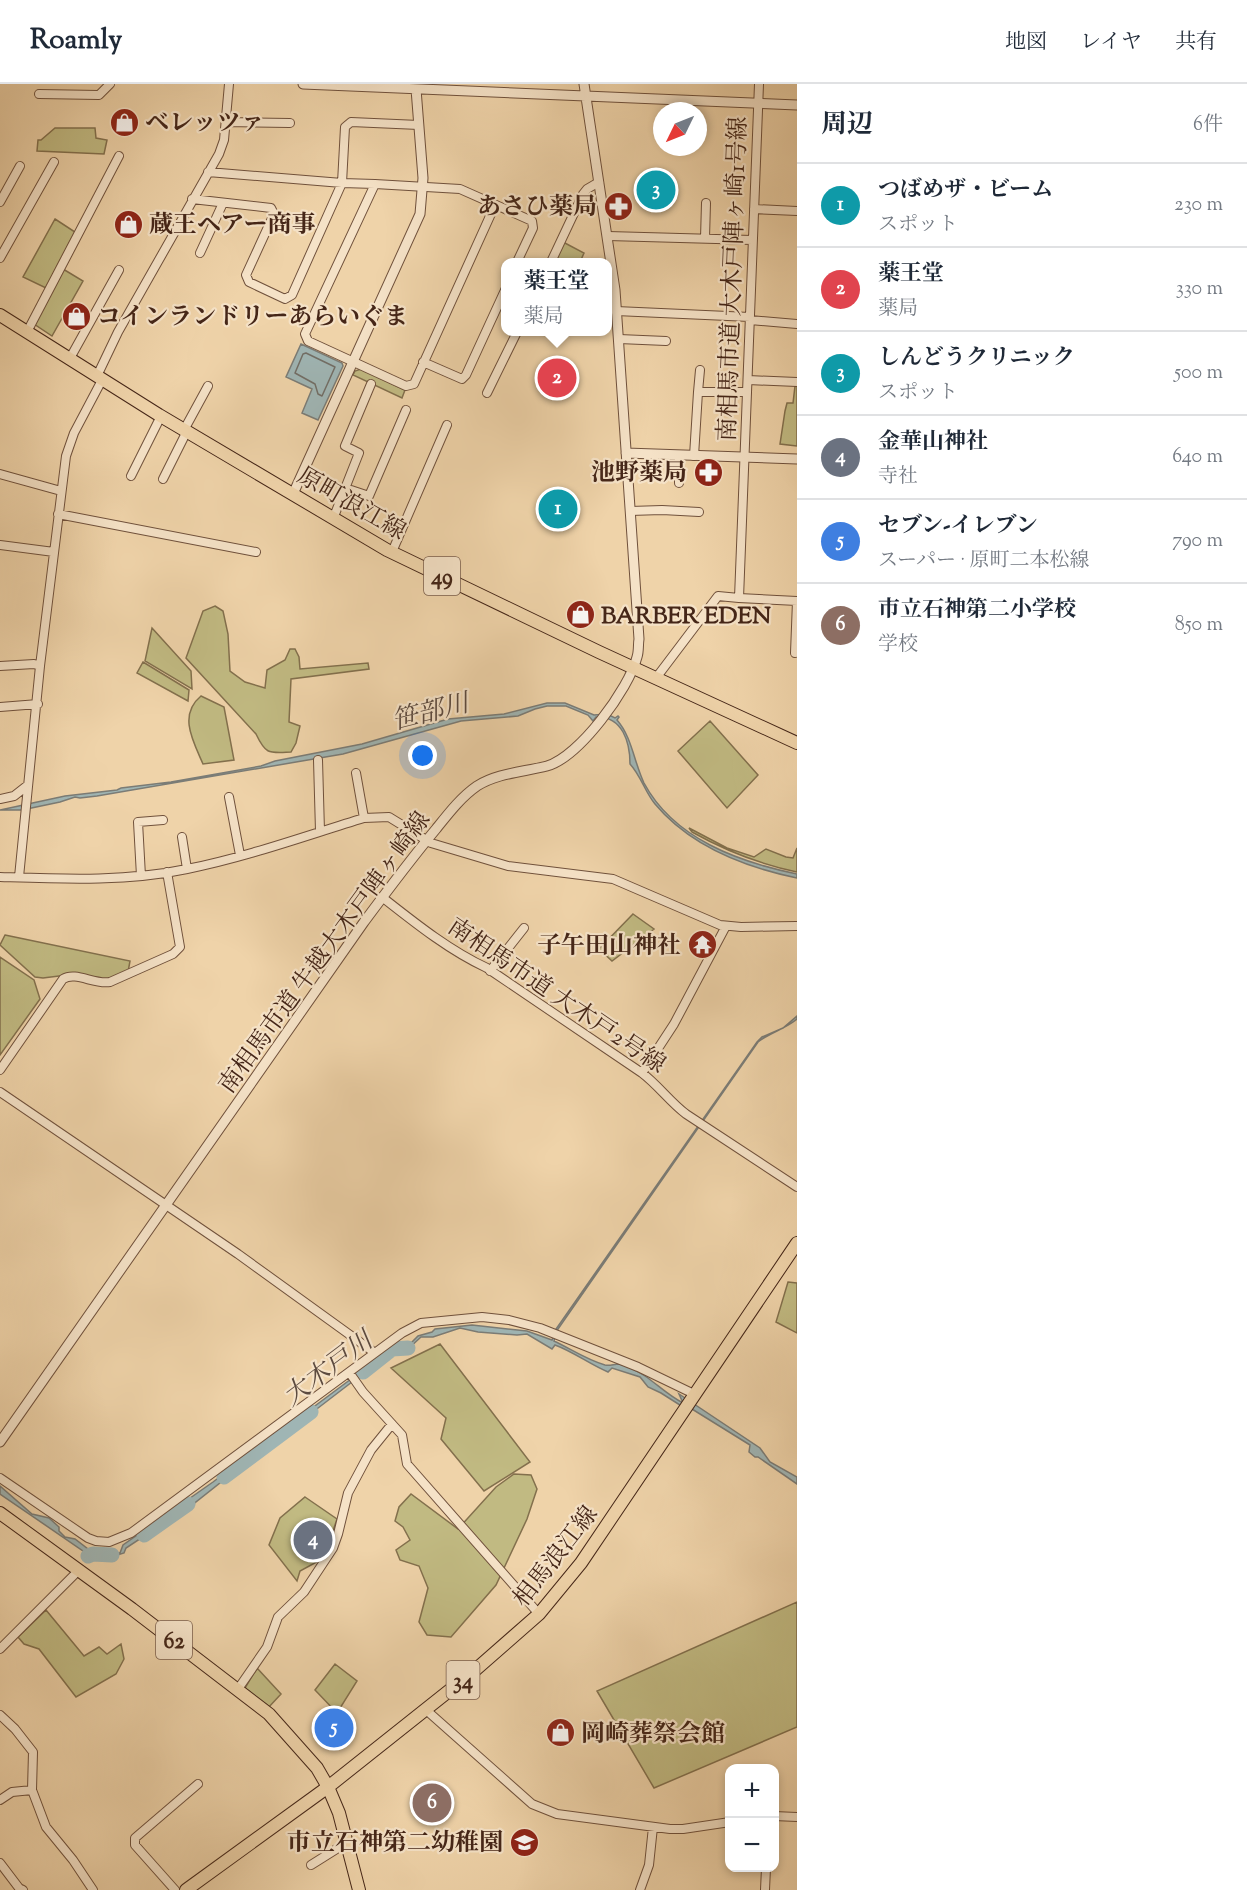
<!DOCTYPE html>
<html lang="ja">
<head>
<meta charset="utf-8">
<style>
	body { margin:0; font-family:"Sorts Mill Goudy","Noto Serif JP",serif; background:#f6f6f7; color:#1f2937 }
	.controls { position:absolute; right:18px; bottom:18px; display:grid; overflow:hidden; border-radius:12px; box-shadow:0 3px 9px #0003 }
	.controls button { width:54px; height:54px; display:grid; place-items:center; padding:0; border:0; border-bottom:2px solid #e0e1e3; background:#fff; color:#1f2937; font:30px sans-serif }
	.compass { position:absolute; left:653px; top:18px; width:54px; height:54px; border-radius:50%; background:#fff; box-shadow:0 3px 9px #0003; rotate:227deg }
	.you { position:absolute; left:423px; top:672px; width:21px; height:21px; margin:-15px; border:4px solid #fff; border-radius:50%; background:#1a73e8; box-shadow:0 0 0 9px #1a73e833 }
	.badge { display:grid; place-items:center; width:39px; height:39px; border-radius:50%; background:#8f2418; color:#fff; font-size:20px; font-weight:700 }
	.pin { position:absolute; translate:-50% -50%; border:3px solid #fff; box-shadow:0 2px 6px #0006 }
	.popup { position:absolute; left:501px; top:174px; width:111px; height:78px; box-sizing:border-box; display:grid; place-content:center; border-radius:12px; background:#fff; filter:drop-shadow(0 2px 4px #0005); font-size:20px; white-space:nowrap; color:#747a83 }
	.popup b { font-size:22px; color:#1f2937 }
	.popup::after { content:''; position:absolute; left:50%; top:100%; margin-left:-12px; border:12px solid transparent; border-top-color:#fff }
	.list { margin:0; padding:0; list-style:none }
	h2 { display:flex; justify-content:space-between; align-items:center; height:78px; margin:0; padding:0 24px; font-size:26px }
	h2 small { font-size:20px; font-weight:400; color:#747a83 }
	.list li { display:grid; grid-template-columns:39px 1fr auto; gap:18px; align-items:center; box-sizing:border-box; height:84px; padding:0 24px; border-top:2px solid #e0e1e3 }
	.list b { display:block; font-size:22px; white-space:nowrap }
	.list p { margin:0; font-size:20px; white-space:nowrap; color:#747a83 }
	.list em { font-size:20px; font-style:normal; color:#747a83 }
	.map { position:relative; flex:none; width:797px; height:1806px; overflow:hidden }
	header { display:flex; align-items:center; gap:36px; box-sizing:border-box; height:84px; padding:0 30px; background:#fff; border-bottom:2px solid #e0e1e3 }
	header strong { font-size:28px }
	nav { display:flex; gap:33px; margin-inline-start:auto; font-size:21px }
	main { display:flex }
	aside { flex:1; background:#fff }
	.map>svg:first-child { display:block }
</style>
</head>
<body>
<header>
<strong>Roamly</strong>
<nav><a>地図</a><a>レイヤ</a><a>共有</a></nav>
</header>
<main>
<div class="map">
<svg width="797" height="1806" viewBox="0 0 797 1806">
	<rect width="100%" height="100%" fill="#efd3a9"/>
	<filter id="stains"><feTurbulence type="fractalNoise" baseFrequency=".00333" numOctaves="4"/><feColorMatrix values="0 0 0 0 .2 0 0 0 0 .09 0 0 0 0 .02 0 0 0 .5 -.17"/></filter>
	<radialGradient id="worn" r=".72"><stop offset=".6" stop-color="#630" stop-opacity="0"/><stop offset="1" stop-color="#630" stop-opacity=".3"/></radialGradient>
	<path fill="#c1ba82" stroke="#83704d" stroke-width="1.5" d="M55,44h40l1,10 11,2 -3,14 -67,-3 1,-11h3z
		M55,135l20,13 -29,56 -23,-11z
		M563,158l21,11 -4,9h-27z
		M63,185l20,12 -31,55 -18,-12z
		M361,285l44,21 -3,8 -49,-23 2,-4z
		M795,302h2v60l-17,-2 5,-33 2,-8h6z
		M215,522l8,5 5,23 2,37 15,11 20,6 2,-18 18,-10 5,-11h5l4,8 1,12 68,-6 1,6 -78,10 -2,43 11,4 -4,17 -5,9c-22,1 -25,3 -35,-18l-70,-76 17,-47z
		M152,544l39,43 1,18 -47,-28z
		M143,578l46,28 -1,11 -51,-28z
		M201,612l23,11 10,53 -31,4c-10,-23 -25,-49 -2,-68z
		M710,637l48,54 -31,33 -49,-57z
		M689,744l38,20 27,9 12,-8 20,8 7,1 4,-10v24c-38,-8 -71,-21 -105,-40z
		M633,830l21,15 -42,32 -13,-12z
		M5,851l125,26 -2,11 -18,8 -35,-6 -32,4 -8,-1 -35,-32z
		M0,873l34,23 6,19 -40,56z
		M788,1198l9,1v50l-21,-11z
		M440,1260l90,118 -46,29 -43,-52 5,-21 -55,-50z
		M514,1390l17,1 6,14 -10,30 -31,66 -45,52 -24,-2 -8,-13 9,-34 -9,-22 -19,-6 -4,-10 14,-10 -7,-13 -8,-6 4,-14 12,-13 47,35 38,-42z
		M305,1413l32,22 -13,39 -24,13 -3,10 -28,-36 11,-27z
		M797,1518v125l-143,61 -57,-97z
		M46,1526l38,46 15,-9 8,7 14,-10 3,15 -8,15 -40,23 -37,-48 -15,-5 -6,-7z
		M335,1580l22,17 -20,32 -22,-23z
		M257,1584l24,26 -13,14 -23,-20z"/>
	<path fill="#9fb5b4" stroke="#7b7c76" stroke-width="1.5" d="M301,260l41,19 1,3 -25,54 -16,-7 10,-24 -26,-12z
		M547,619h18l29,12 13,-1 8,4 3,-2 1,1 -2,3c15,17 17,42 27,63 30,56 95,79 153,91v4c-53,-11 -107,-32 -142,-74 -10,-12 -14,-28 -25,-40 0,-21 -7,-48 -34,-47l-3,4 -5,-6 -22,-9h-19l-12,3 -17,7 -57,5 -118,33 -246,42 -17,2 -5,-1 -15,5 -38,8h-22l65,-14 52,-6 4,-2 50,-6 90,-16 14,-5 87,-17 86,-25 56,-5z
		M797,932v3c-12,10 -28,14 -39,23l-200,287 -4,12c17,8 33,19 51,24 5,1 9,-1 14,-1 7,1 20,8 26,12 13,9 24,20 38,27l-4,-9 81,54 10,14 27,15v7l-39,-27h-3l-6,-5 1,-7 -58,-36 -9,-2 -22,-14 -13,-6 -8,-10 -28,-9 -4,4c-19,-8 -34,-20 -53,-27l-3,4 -25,-15 -10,1 -39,-3 -18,-4 -27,9h-12l-12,11 -14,1 -86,66 -34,22 -25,24 -7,-1 -3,7 -53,42 -24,10 -5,8 -32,21 -2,5 -13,4 -25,-4 -86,-59v-8l32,28 17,4 10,9v4l6,6 10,2 17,13 28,1 3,-8 90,-63 181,-135 14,-1 10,-10 14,-4 3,-3 37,-4 55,6 25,9 4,-11 201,-287 5,-5 21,-9z"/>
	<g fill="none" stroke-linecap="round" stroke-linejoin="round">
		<path stroke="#726e66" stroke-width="1.5" d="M306,269l29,14 -13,29 -4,-2 -3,-10 -20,-11 8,-19z"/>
		<path stroke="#9fb5b4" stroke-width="15" d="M363,1288l29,-23 16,-1
			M224,1393l87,-65
			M144,1451l44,-31
			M88,1472l5,-2 19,1"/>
		<defs>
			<path id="minor" d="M759,0l-20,514 58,3 -2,52
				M39,10l60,1 11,-11
				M226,38l64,1
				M375,100l-33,-1 3,-56 6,-5 68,3
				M192,115l79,9 3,6 -28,61 3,7 36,17 7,-4 50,-112 -134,-11
				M0,118l20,-36
				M495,121l-81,179 -8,2 -98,-45 -3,-7 70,-150 85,5 72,32 1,7 -16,34
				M754,125l43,2
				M608,152l144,4
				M705,154l1,-35
				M200,169l23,-50
				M0,174l54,-96
				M551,178l32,-68 4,-5 12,-7
				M616,227l134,6
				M750,236l47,4
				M27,248l92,-176
				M619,255l47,2
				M69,276l50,-90
				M423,278l39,17 4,-4 40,-87
				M97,292l21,-44 101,-178 5,-14 5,-56
				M748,296l49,2
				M698,308l2,-22
				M487,309l30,-61
				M184,346l24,-44
				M694,372l4,-64h49
				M0,390l61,17
				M131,392l30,-60
				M163,395l24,-48
				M679,399v-28
				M347,414l4,-8 18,6 37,-86
				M630,427l32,-1 37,2
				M58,430l198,38
				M333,435l26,-66 -14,-7 26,-62
				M0,461l54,7
				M392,468l55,-127
				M0,582l34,-2 6,2 26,-210 8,-23 28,-53
				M656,594l62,-82 21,2
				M0,623l38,-3
				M318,676l2,71
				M356,689l8,45
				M229,713l11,58
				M0,715l14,-3 14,-11
				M182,753l5,32
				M141,792l-3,-54 25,-2
				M0,793c62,2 126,5 187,-8 60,-12 118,-33 177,-51l25,-1 42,26 77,23 105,13 107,46 21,2 56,-1
				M19,793l21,-211
				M382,813c33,26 68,54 105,71l155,105c16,12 28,29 44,41l111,73
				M490,887l34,-43
				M0,986l63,-91c13,-8 31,6 47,3l63,-28 7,-7 -13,-75
				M642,989l32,-49 52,-98
				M0,1008l238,162 137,99
				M349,1288l14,20 39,43 5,29 132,150
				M0,1394l88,60 8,3 13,1 22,-9 271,-200 19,-10 61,-6 27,3 31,8 98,39 56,27
				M0,1565l79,-79
				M238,1605l29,-42 11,-30 26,-25 29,-44 5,-14 10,-41 23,-43 21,-26
				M425,1625l107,95 25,10 113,15h13l47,-7
				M0,1631l15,14 18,23 -1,38
				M0,1716l12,-8 20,-2 14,37 27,33 20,30
				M774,1732l23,1
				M0,1779l19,25 4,2
				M311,1781l35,-22
				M175,1806l-40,-45v-7l63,-54
				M640,1806l9,-25 4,-38
				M765,1806l1,-22"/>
			<path id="tertiary" d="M303,0l494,21
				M626,369l171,6
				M293,410l127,-280 3,-36 -7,-89
				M0,1358l364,-520c23,-31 47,-63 72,-93 12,-15 25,-32 41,-43 20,-13 47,-14 70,-20 32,-9 82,-77 90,-109 2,-6 1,-12 2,-18l-24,-349 -31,-206"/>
			<path id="primary" d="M0,231l159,100 228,135 212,102 198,91
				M0,1429l132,96 137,105 48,54 11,19 11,26 20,77
				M186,1806l142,-103 146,-116 65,-57 42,-51 216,-320"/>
		</defs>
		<use href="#minor" stroke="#70513c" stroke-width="10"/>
		<use href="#tertiary" stroke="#70513c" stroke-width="11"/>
		<use href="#primary" stroke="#452618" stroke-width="14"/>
		<use href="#minor" stroke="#f5e2c7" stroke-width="8"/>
		<use href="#tertiary" stroke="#f5e2c7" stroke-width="9"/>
		<use href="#primary" stroke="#efd3a9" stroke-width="12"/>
	</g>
	<defs>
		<symbol id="shop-disc" viewBox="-11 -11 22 22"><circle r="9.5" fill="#8f2418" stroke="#f5e2c7"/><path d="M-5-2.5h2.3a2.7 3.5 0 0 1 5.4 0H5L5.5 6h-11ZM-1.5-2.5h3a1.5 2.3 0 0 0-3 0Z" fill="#fff"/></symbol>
		<symbol id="pharmacy-disc" viewBox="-11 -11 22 22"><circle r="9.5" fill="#8f2418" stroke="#f5e2c7"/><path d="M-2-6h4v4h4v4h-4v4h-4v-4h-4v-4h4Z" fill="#fff"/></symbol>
		<symbol id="temple-disc" viewBox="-11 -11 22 22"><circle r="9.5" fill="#8f2418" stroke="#f5e2c7"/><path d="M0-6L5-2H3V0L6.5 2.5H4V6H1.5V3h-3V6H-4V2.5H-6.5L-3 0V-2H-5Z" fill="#fff"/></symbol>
		<symbol id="school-disc" viewBox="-11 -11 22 22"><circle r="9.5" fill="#8f2418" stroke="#f5e2c7"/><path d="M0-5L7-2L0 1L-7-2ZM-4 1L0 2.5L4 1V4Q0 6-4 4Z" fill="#fff"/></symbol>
	</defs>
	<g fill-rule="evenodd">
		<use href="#shop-disc" x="108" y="22" width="33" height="33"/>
		<use href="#pharmacy-disc" x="602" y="106" width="33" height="33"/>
		<use href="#shop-disc" x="112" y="124" width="33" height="33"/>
		<use href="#shop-disc" x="60" y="216" width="33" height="33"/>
		<use href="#pharmacy-disc" x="692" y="372" width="33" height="33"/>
		<use href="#shop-disc" x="564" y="514" width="33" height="33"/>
		<use href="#temple-disc" x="686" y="844" width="33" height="33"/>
		<use href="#shop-disc" x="544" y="1632" width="33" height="33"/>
		<use href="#school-disc" x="508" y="1742" width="33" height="33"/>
	</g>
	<g text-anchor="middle" stroke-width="4.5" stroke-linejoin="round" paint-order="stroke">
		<g fill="#f5e2c7" stroke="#7a5e4c" stroke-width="1.5">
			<rect x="424" y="473" width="36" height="38" rx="4.5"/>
			<rect x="156" y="1537" width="36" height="38" rx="4.5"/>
			<rect x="446.5" y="1577" width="33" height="38" rx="4.5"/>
		</g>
		<g font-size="22" font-weight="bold" fill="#452618">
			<text x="442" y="500">49</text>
			<text x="174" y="1564">62</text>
			<text x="463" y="1604">34</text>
		</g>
		<g font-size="24" font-weight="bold" fill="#452618" stroke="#f5e2c7" text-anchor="start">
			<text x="145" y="46">ベレッツァ</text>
			<text x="597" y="130" text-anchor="end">あさひ薬局</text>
			<text x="149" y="148">蔵王ヘアー商事</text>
			<text x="97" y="240">コインランドリーあらいぐま</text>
			<text x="687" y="396" text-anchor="end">池野薬局</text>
			<text x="601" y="539">BARBER EDEN</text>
			<text x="681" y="869" text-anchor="end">子午田山神社</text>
			<text x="581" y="1657">岡崎葬祭会館</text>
			<text x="503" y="1766" text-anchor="end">市立石神第二幼稚園</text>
		</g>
		<g font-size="24" fill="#452618" stroke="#f5e2c7">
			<text transform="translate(732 195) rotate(-88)" y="8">南相馬市道 大木戸陣ヶ崎1号線</text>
			<text transform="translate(352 419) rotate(30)" y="8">原町浪江線</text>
			<text transform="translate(324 868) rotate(-54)" y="8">南相馬市道 牛越大木戸陣ヶ崎線</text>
			<text transform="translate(557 911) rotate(34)" y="8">南相馬市道 大木戸2号線</text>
			<text transform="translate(555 1472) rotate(-52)" y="8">相馬浪江線</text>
		</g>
		<g font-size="26" font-style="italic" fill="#5c4a3f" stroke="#f5e2c7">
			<text transform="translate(430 627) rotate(-14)" y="9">笹部川</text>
			<text transform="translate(327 1284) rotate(-37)" y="9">大木戸川</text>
		</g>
	</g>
	<rect width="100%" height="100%" filter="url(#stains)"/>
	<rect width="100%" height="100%" fill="url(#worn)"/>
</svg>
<div class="controls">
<button>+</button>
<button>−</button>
</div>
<svg class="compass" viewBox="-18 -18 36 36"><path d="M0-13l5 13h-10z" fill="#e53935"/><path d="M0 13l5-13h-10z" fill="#747a83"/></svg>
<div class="you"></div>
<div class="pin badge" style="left:558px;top:425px;background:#0f9aa8">1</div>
<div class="pin badge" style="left:557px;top:294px;background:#e0444e">2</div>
<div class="popup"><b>薬王堂</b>薬局</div>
<div class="pin badge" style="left:656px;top:106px;background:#0f9aa8">3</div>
<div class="pin badge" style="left:313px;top:1456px;background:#6b7280">4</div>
<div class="pin badge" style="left:334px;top:1644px;background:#3f7fe0">5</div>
<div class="pin badge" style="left:432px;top:1719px;background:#8d6e63">6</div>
</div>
<aside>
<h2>周辺<small>6件</small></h2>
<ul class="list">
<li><span class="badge" style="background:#0f9aa8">1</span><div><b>つばめザ・ビーム</b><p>スポット</p></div><em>230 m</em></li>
<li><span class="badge" style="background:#e0444e">2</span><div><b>薬王堂</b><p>薬局</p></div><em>330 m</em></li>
<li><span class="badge" style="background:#0f9aa8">3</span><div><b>しんどうクリニック</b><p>スポット</p></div><em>500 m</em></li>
<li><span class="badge" style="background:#6b7280">4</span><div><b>金華山神社</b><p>寺社</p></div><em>640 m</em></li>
<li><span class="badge" style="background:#3f7fe0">5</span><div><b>セブン-イレブン</b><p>スーパー · 原町二本松線</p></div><em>790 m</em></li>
<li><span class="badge" style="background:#8d6e63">6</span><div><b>市立石神第二小学校</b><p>学校</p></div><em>850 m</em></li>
</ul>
</aside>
</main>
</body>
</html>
